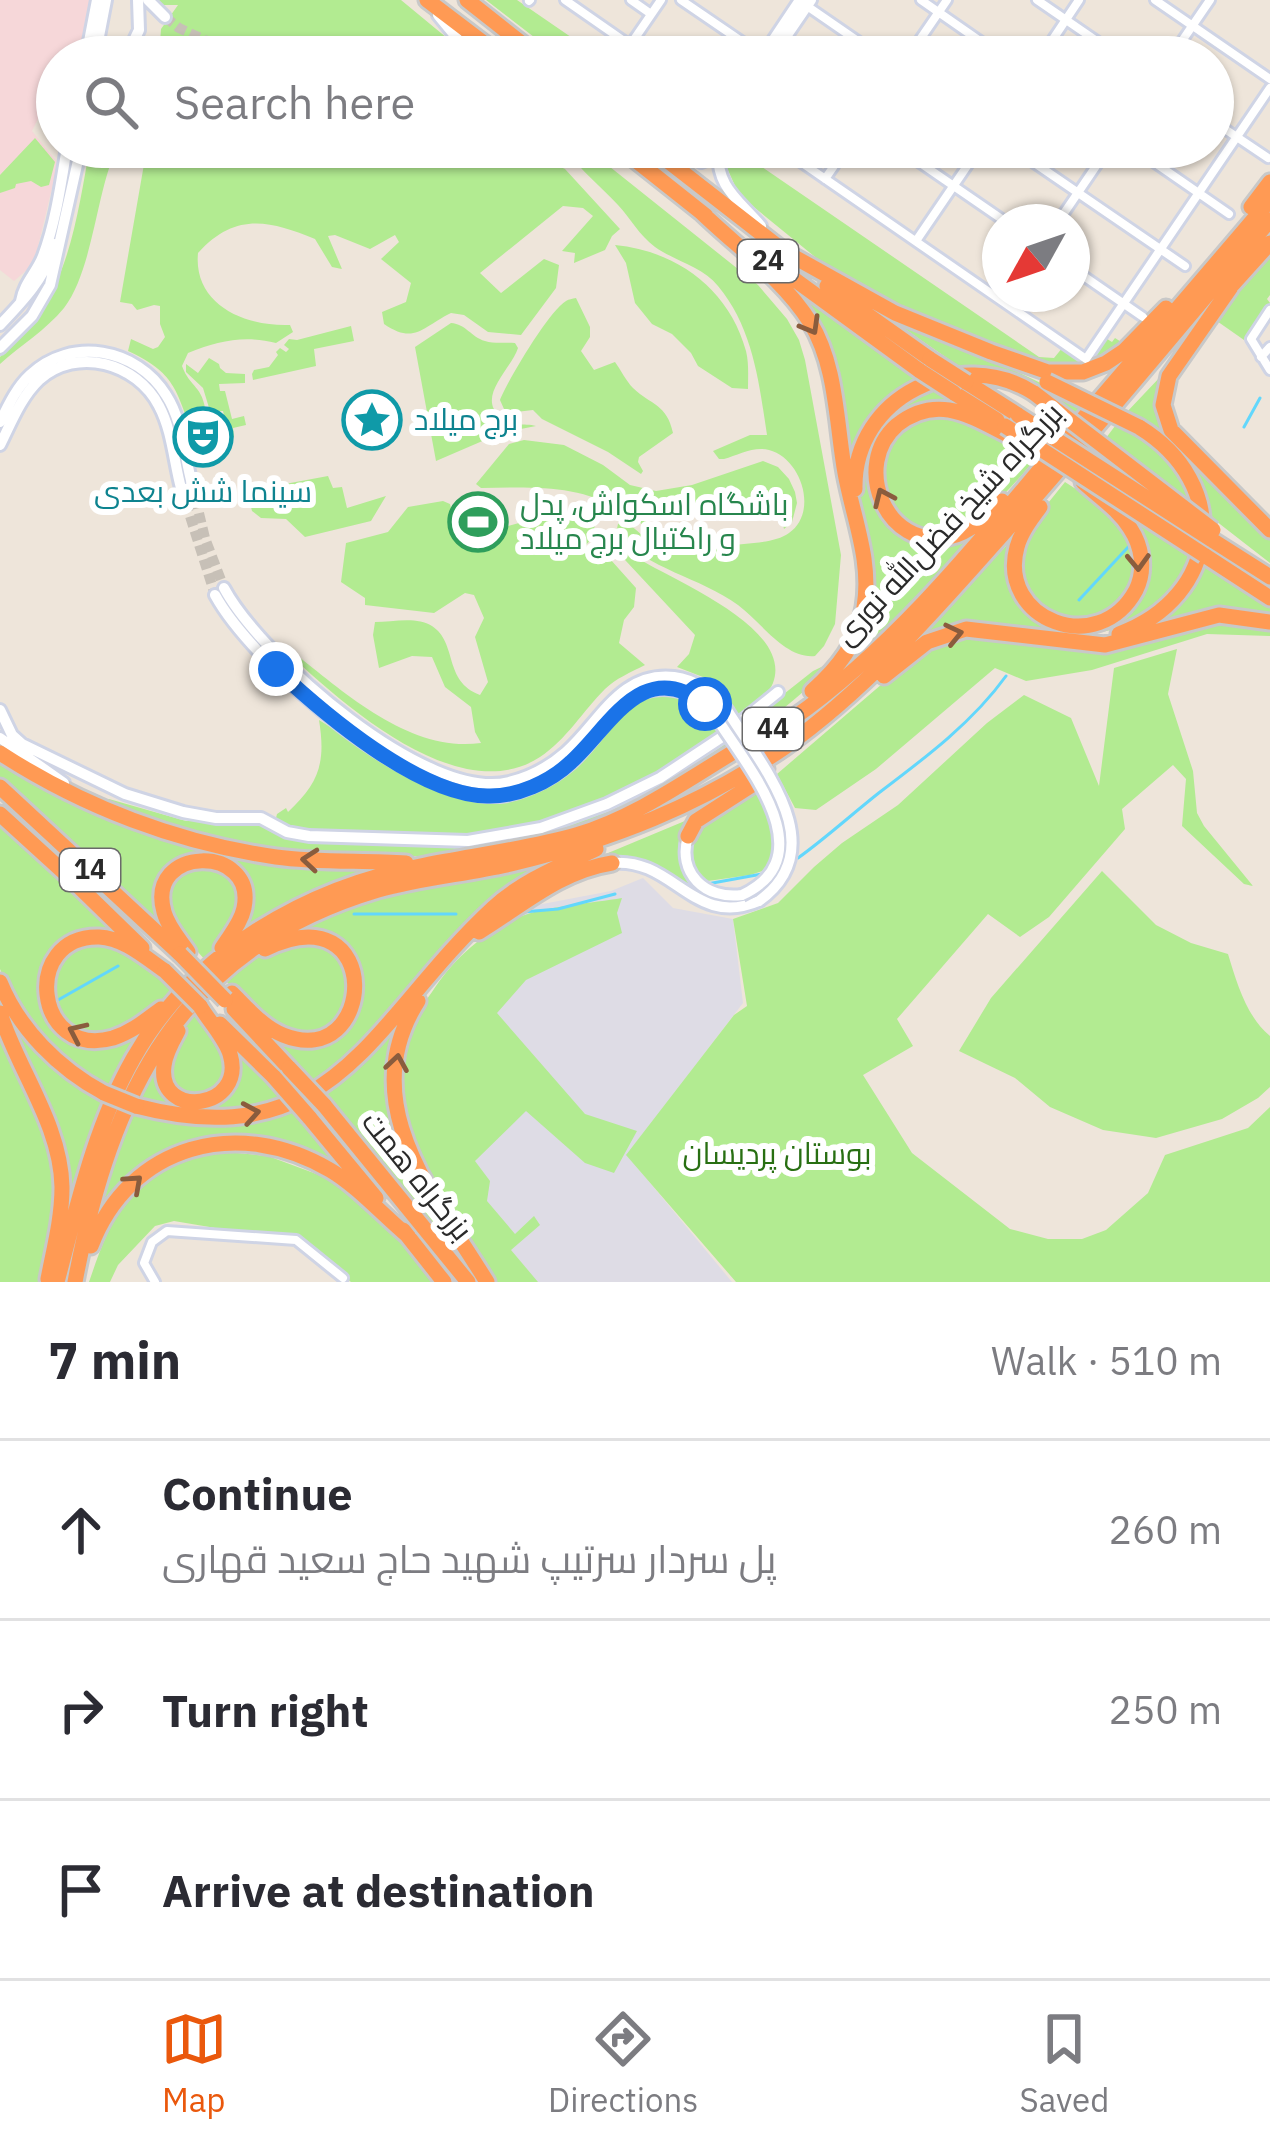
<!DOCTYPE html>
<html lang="en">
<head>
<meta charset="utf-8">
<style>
	body { margin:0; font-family:"IBM Plex Sans",Cairo,sans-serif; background:#f2f2f3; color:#2b2b33 }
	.compass { position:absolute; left:982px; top:204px; width:108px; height:108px; border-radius:50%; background:#fff; box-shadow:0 3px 9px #0004; rotate:230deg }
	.stop { position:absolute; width:36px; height:36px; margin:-27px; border:9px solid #1a73e8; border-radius:50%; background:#fff }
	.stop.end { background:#1a73e8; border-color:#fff; box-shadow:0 3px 12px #0008 }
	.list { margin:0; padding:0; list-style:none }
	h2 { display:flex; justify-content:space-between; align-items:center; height:156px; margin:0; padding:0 48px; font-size:51px }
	h2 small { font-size:39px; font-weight:400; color:#7c7c81 }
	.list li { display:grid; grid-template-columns:78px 1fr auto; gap:36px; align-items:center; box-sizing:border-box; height:180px; padding:0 48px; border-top:3px solid #e1e1e2 }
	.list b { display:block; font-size:45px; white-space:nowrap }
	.list p { margin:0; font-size:39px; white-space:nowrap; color:#7c7c81 }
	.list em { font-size:39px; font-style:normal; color:#7c7c81 }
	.icon { flex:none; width:66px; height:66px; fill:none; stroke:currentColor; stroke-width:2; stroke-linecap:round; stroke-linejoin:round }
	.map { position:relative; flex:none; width:1270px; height:1282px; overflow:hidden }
	.search { position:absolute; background:#fff; box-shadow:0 3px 9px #0004; left:36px; right:36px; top:36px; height:132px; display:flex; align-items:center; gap:30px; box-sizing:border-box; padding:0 42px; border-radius:66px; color:#7c7c81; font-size:45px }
	.sheet { height:696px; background:#fff }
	nav { display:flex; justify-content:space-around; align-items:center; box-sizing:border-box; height:168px; border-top:3px solid #e1e1e2; background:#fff; font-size:33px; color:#7c7c81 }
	nav a { display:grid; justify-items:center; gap:6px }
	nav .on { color:#ea580c }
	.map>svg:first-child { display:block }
</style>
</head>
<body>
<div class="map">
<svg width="1270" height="1282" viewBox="0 0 1270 1282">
	<rect width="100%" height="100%" fill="#eee5da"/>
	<path fill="#dedce5" d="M643,878l30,30 60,11 10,84 -116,152 105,127h-231l-56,-122 36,-214 51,-40 79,-15z"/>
	<path fill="#f6d7d9" d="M0,0h94l-14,57h-23v44l-3,-1 -13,13 -9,18 26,32 -21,88 -8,17 -15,13 -14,-11z"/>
	<path fill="#b2eb91" d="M156,0h245l46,38 8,19h-296l2,-28 17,-24h-19z
		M486,0h31l83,57h-40z
		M35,138l20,24 -6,23 -8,2 -10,-6 -15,3 -1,4 -15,5v-18z
		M90,147h27c-21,46 -24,123 -53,161 -18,22 -43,37 -64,56v-7c11,-11 22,-22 32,-34 39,-48 47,-118 58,-176z
		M147,147h381l2,6 35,16 55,60 -8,7 -7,14 -31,13 1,-10 -13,-2 31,-35 -10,-8 -20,-2 -83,67 21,20 43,-34 15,6 -3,23 -35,47 -33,-3 -24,-17 -13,-2c-29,14 -36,32 -67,11l-2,-12 24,-10 5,-19 -30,-24 18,-17 -4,-7 -25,14 -35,-14 -7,1 14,33 -10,-2 -17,-28c-46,-19 -80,-27 -117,14 -5,52 48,74 92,72l3,7 -17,11c-32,-8 -58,-2 -88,10l-6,13c8,22 21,19 24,48l-3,2 8,16 -18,4c-17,-47 -18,-63 -65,-85l3,-12 22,10 5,-2 7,-10 -5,-13v-18l-6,-1 -17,5 -5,-6 -12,-2z
		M569,147h16l173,138 29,34 12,21 6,20 36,195 -6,69 -11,22 -9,10c-30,3 -54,-34 -77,-51 -38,-28 -90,-35 -122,-72l2,-9 5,-3c15,7 23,22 38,27 21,7 43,2 65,-2 18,-3 48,-2 63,-13 30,-21 12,-75 -20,-83 -15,-4 -31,5 -45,9h-5l-6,-8 37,-16h17c-8,-53 -14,-107 -49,-149 -15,-19 -43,-25 -63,-39 -16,-12 -24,-28 -37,-42 -17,-18 -36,-34 -52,-54z
		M723,147h10l306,210 15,1 9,-11 23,16 18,-26 8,5 3,-4 11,7 -28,18 -48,5 -161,-65 -30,-14 -39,-28 -81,-66 -15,-34z
		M615,245c62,6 114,44 131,106 3,12 2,26 2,38l-16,-1 -34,-22 -7,-13 -19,-19 -20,-10 -17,-21 -9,-40z
		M1270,254v41l-3,4 3,4 -26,37 -30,-21z
		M576,298l14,29v10l-9,14 13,19 21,-8c6,8 11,19 18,26 18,17 34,16 40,45l-34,24 -1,5 5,9 -2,3 -33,-22 -66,-33 -9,-9 -17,2 -12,-3 -4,-9c8,-20 49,-89 66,-99 3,-2 6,-2 10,-3z
		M806,299l119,80 -26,16 -47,76 -26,-134z
		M886,316l64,24 137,65 -11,9 -30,-21 -30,-16 -30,-10h-26z
		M451,323c15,1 20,14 34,18 9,3 21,1 30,2l3,5c-6,20 -42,49 -18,68 2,2 15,8 17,8 7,1 13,0 19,2l-35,7 -65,28 -21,-114z
		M351,326l3,15 -40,8 2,17 -63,14 -1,-6 2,-4 15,-3 9,-12 -2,-3 4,-4 6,4 3,-3 -5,-4 5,-6 8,1z
		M209,358l10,6 1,4 6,5 19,1v9l-26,1 1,7h5l7,28 12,-3 2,9 -13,3 1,9 -8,2 -4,-17 3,-2 -2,-9h-13l-7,-23 -17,-16v-8l12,9z
		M1162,375l1,46 107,115v27l-63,-49 -14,-42 -14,-21 -20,-17 -34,-20z
		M931,384l66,42 -58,-20 -58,33 2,72 55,30 66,-38 -121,133 -70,60 27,-28 29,-102 -11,-73 1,-26 19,-42z
		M952,414l53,25 29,22c-20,23 -59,70 -91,73 -12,1 -26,-6 -38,-10l-26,-41 8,-40 28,-25z
		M1118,422l49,29 30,56 -91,-69z
		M524,440l40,5 39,20 27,20 26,6 36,-6 71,-24 15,6 11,12 6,13 2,11 -5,19 -8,7 -5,-23 -51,3 -77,-3 -3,23c-54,-45 -100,-42 -167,-41l-5,-4 33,-40z
		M328,476l5,12 9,-1 5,21 39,-12 -15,25 -66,16 -19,-18 -25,-1 -9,-7 -5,-20z
		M1065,482l37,24 30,29 4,40 -6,16 -33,30 -43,-3 -28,-26 -8,-30 14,-39z
		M443,501l7,3 9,36 60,-17 4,-15 2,7 33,-2 37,12 -3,13 -12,14 22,-2 34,38 -2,19 -10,13 -5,23 26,22c-14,7 -30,14 -40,24 -22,22 -39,51 -65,68 -79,52 -194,-50 -250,-102l4,-2c52,41 117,100 187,90l-6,-11 -4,-25 -26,-20 -13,-30 -20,-1 -33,12 -6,-33 2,-13c17,0 42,-6 57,4 26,17 11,55 48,69l8,-13 -13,-45 9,-19 -10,-23 -9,-2 -31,20 -69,-8v-7l-24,-16 5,-39 42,-11 20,-25z
		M1140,525l53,31c-27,49 -49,71 -108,79l-109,-14 -47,10 6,-10 74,-78 5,3 -1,27 45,55 72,-18c21,-26 23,-55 10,-85z
		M610,531c8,10 15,19 26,26 35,23 158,70 137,126 -4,12 -25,24 -35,31l-30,-35 -31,-12 12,-13 6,-19 -83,-89 -6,-7z
		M1200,561l70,45v7c-52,-11 -87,2 -136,18z
		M1215,622l55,6v8l-63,-2 -115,36 -66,11 -31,-13 -119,101 -60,41 -21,-2 -18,-34 140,-120 27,-14 33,-5 80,13 44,3z
		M1177,649l-9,45 25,77 4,42 7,13 49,60 -9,-2 -62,-58 4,-47 -13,-14 -51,44 3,20 -76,88 -29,20 -32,-23 -91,105 16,27 -50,29 49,78 98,76 38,10h34l24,-9 42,-37 17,-38 83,-27 22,-21v175h-534l-110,-127 108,-140 13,-9 -14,-87 45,-16 36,-36 28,-24 56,-38 89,-82 37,-28 47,23 28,68 15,-118z
		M836,660c-37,41 -103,89 -152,115 -8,5 -17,7 -25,11 -27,14 -53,30 -82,40 -103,39 -263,40 -369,11 -35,-10 -69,-24 -104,-36l5,-2 77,22 66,1 44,16 40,5 123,1 132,-29 155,-91 67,-53z
		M664,692l30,8 29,33 -84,53 -7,-1 -80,37 -86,17 -173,-8 -18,-9 2,-8 9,-6 2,4c31,-29 38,-49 31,-92l105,65 46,15 25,-1 59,-20 74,-74 23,-11z
		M0,759l176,82 226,25 -161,67 5,-46 -45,-31 -42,35 27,60 -186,-173z
		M756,788c17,30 26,47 13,81l-19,6 -49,7c-39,-46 23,-74 55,-94z
		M692,818c-16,28 -20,46 3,71l-2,2c-14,-9 -28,-20 -43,-27 -31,-14 -66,1 -97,12z
		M0,824l143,130 -66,-16 -35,49 39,54 75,-24 -44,74c-51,-28 -91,-68 -112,-122z
		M571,853l-29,15 -170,171 -58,48 -76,-83 58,40 58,-29 7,-25 -10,-35 -61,-20c33,-40 223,-70 281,-82z
		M224,868l18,32 -23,45 -14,15 -34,-39 -3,-36 14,-16z
		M1102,871l54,54 35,18 37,11c9,29 18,62 42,82v51l-12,11 -36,21 -66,19 -53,-8 -53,-23 -35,-29 -56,-27 32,-53z
		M622,898l-5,15 5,20 -96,47 -29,33 88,101 52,17 -23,42 -29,-10 -59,-52 -51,50 15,20 -3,20 28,33 19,-18 6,9 -29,25 27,32h-43c-50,-75 -120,-165 -83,-259 5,-11 13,-21 20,-31 21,-33 53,-62 90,-76 26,-10 71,-13 100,-18z
		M107,941l46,28 21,21c-20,22 -52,51 -84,46 -8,-1 -19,-8 -27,-12l-14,-48 23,-28z
		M290,941l40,5 22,32 -9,39c-8,5 -17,14 -26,16 -37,9 -69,-29 -92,-53l38,-27z
		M426,984l-19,31 -16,87 91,180h-8l-154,-189z
		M0,991l9,18 100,90 -57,183 14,-83 -66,-198z
		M194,1010l21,24 13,38 -15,22 -29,2 -17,-19 7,-32z
		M0,1027l46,106 12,53 -16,96h-42z
		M225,1039l60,62 -54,12 -96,-12 30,-50 6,46 56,-6z
		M291,1107l84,98 -98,-61 -108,8 -81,93 21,-73 23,-64 15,5z
		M216,1151l52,5 70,26 52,47 42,53h-81l-56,-46 -50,-3 -71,-12 -19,5 -37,39 -8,17h-21c16,-46 32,-95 80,-117 15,-6 32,-9 47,-14z"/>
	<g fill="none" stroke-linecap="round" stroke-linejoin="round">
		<path stroke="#62d7fc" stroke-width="3" d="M1244,427l16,-29
			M1079,600l51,-55
			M798,858c28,-20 54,-44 82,-66 45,-34 93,-70 126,-116
			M707,884l55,-10
			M523,912l35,-3 57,-15
			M354,914h102
			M58,1000l60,-34"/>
		<path stroke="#c7c0b7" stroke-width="10" stroke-dasharray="10 5" stroke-linecap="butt" d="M165,17l14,11 62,29
			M154,54l19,3
			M192,484l13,54 19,50
			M181,488l34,107"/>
		<defs>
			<path id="street" d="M565,0l82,57
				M631,0l20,14
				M681,0l82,56
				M921,0l82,57
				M1037,0l83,57
				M1155,0l115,79
				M529,1l1,-1
				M807,6l74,51
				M622,57l39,-57
				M908,57l39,-57
				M1041,57l38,-57
				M1171,57l39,-57
				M1213,121l55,37
				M779,147l307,212 184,-271
				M897,147l109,75
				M1011,147l174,119
				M1132,147l97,67
				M825,179l22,-32
				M1058,222l51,-75
				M916,241l64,-94
				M1072,268l71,49
				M1270,310l-19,29 19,31
				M1261,357l9,-10
				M155,1282l-11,-19 8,-21 15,-11 129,9 47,38"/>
			<path id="secondary" d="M148,0l17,17
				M438,15l19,23 7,19
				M86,57l11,-57
				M95,57l11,-57
				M126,57l13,-27 -1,-30
				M140,57l14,-3
				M762,57l38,-57
				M772,57l39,-57
				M688,147l3,9 10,6 5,-2 7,-13
				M718,147c-2,41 19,51 43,79
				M21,301c3,-18 16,-29 22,-45 13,-35 18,-73 24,-109
				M0,325c24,-25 45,-47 55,-81
				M0,348l32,-32 18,-31 31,-138
				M0,422c8,-16 16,-34 30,-47 41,-39 107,-27 136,20 17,26 18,60 26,89
				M0,445c11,-22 21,-48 39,-65 38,-34 98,-17 120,26 13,24 15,56 22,82
				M224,588c37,69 203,215 285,194 21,-5 41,-16 57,-30 34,-30 54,-81 108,-75 22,3 39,15 53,33
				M215,595c39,71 205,215 292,200 23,-5 47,-17 65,-33 20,-18 34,-44 55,-61 29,-22 69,-12 89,16
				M0,710l12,25 10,9 103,50 58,18 33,6h45l26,14 22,4 159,5 73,-13 66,-24 53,-26 62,-41 56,-45
				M0,738l64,45
				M688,836c-11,37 17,64 54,59
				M612,863c62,-6 81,66 147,38"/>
			<path id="highway" d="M427,0l75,57
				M467,0l72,57
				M619,147l87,69
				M650,147l144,112
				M1251,207l19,-25
				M701,212c36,35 82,67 109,110 27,44 26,101 35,151 8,45 27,88 19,134 -6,36 -26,61 -52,84
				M787,253l108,60 96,39 57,20h35l23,-9 18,-12 42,-43
				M765,258l155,113
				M827,286l103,73
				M1231,287l-62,89 -6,29 8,25 99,100
				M1225,293l45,-50
				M966,382l52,33
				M954,393l43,27
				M855,489c-2,-93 105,-143 179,-96
				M1002,501c-14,14 -32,32 -53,36 -63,14 -98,-72 -52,-112 15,-12 33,-18 52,-15 23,4 46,19 67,29
				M1040,507c-9,12 -19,25 -23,40 -20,73 82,112 119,43 10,-20 6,-44 -6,-62 -12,-19 -31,-31 -47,-46
				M1212,540l58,37
				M1204,555l66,43
				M1119,634c102,-38 113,-150 20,-207
				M884,676l43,-34 39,-13 139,16 114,-30 51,7
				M0,753c83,54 178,90 276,104 43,6 87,3 130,6
				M0,787l180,167
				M0,814l69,63 73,71
				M688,836l8,-15 56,-36 14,-16
				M479,932c43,-26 81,-61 133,-69
				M188,952c-8,-12 -20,-25 -24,-40 -19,-67 93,-68 80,-4 -3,15 -14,27 -22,40
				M0,982c19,47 59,87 104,111
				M232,993c15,15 31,34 51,42 94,38 103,-145 -18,-86
				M418,1001c-65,102 17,196 69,281
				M161,1009c-15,11 -29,23 -48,29 -79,22 -92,-103 -14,-101 25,1 47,21 66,34
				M234,1009l55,59
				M0,1013c18,57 61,112 62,174 0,31 -8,61 -14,92
				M220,1024l54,53
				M178,1031c-6,11 -13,23 -14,35 -7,54 83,44 66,-12 -5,-16 -21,-33 -30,-48
				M324,1105l144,177
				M136,1106c200,52 235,-85 357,-198 29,-27 67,-42 103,-59
				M309,1117l67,81
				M403,1230l41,52
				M91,1246c39,-102 147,-130 239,-76 26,15 54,46 78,66
				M57,1282c20,-75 37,-154 76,-223 60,-107 174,-172 292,-194 51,-10 101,-16 151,-30 64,-19 119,-61 176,-94 13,-8 27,-14 40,-22 100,-69 188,-178 266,-271 71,-83 142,-165 212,-248
				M75,1282c36,-190 105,-333 303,-392 43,-12 89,-16 133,-26 101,-24 188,-58 274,-117 79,-56 144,-130 208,-202 95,-106 185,-216 277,-325"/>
		</defs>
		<use href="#street" stroke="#cfd4e5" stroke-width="14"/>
		<use href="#secondary" stroke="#cfd4e5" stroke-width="16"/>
		<use href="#highway" stroke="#c8c8c8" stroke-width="21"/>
		<use href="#street" stroke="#fff" stroke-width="8"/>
		<use href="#secondary" stroke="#fff" stroke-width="10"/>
		<use href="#highway" stroke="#ff9a54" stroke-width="15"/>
		<defs>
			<path id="secondary-bridge" d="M727,710c34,55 107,137 32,191
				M716,717c30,48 110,139 26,178"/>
			<path id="highway-bridge" d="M930,359l36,23
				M920,371l34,22
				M1047,382l92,45
				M1034,393l179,137
				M1018,415l194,125
				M1005,426l199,129
				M180,954l45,46
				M165,971l35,35
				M289,1068l35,37
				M274,1077l35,40
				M104,1093l32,13"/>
		</defs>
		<use href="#secondary-bridge" stroke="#cfd4e5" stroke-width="16" stroke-linecap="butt"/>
		<use href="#highway-bridge" stroke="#c8c8c8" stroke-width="21" stroke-linecap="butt"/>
		<use href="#secondary-bridge" stroke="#fff" stroke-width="10"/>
		<use href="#highway-bridge" stroke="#ff9a54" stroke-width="15"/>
	</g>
	<defs><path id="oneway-chevron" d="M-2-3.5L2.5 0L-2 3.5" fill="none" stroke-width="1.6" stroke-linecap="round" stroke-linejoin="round" transform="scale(3)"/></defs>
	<g stroke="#8a5c3d">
		<use href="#oneway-chevron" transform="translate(811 326) rotate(60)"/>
		<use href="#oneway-chevron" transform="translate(883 497) rotate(-114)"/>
		<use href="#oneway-chevron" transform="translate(1138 562) rotate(88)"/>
		<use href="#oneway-chevron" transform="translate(954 634) rotate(-13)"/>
		<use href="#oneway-chevron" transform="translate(310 860) rotate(-175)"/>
		<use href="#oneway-chevron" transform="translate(77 1032) rotate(-155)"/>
		<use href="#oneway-chevron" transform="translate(397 1063) rotate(-81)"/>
		<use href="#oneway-chevron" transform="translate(251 1113) rotate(-10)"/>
		<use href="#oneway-chevron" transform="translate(134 1183) rotate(-42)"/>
	</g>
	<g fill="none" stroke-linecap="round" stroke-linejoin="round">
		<path stroke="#1a73e8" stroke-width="15" d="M276,669c48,45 143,126 211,127 30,1 63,-14 84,-34 39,-35 71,-106 134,-58"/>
	</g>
	<defs>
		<symbol id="sight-ring" viewBox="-11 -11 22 22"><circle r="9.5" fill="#fff" stroke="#0f9aa8" stroke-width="1.5"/><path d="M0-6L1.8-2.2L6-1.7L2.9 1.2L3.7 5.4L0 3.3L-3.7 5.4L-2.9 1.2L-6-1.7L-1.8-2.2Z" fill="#0f9aa8"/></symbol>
		<symbol id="theatre-ring" viewBox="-11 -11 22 22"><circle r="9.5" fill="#fff" stroke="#0f9aa8" stroke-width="1.5"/><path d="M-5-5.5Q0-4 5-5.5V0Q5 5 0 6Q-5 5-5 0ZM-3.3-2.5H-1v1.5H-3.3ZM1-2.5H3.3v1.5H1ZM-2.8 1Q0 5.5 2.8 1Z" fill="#0f9aa8"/></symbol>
		<symbol id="stadium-ring" viewBox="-11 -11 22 22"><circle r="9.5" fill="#fff" stroke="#2e9e5b" stroke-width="1.5"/><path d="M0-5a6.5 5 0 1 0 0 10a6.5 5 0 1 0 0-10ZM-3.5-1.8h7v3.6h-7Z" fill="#2e9e5b"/></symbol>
	</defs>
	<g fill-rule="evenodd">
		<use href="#sight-ring" x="339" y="387" width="66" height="66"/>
		<use href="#theatre-ring" x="170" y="404" width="66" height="66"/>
		<use href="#stadium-ring" x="445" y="489" width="66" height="66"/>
	</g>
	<g text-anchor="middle" stroke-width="12" stroke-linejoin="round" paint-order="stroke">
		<g fill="#fff" stroke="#6a6a6a" stroke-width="3">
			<rect x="738" y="240" width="60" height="42" rx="9"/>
			<rect x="743" y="708" width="60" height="42" rx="9"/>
			<rect x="60" y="849" width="60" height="42" rx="9"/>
		</g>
		<g font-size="27" font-weight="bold" fill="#2a2a2a">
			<text x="768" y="270">24</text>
			<text x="773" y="738">44</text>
			<text x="90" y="879">14</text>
		</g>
		<g font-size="30" fill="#0d838f" stroke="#fff" text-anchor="start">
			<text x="414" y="430">برج میلاد</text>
			<text x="203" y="502" text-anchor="middle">سینما شش بعدی</text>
		</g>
		<g font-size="30" fill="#27864d" stroke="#fff" text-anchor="start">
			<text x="520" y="515">باشگاه اسکواش، پدل<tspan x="520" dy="34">و راکتبال برج میلاد</tspan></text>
		</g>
		<g font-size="30" fill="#2a2a2a" stroke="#fff">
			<text transform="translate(949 524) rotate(-47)" y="10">بزرگراه شیخ فضل‌الله نوری</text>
			<text transform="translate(417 1176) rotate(51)" y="10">بزرگراه همت</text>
		</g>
		<g font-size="30" fill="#286f12" stroke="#fff">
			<text x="777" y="1164">بوستان پردیسان</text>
		</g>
	</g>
</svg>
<svg class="compass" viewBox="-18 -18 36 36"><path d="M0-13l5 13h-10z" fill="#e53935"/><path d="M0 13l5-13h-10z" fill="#7c7c81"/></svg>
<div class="stop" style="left:705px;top:704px"></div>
<div class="stop end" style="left:276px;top:669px"></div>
<div class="search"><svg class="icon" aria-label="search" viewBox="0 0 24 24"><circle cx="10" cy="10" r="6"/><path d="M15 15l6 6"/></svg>Search here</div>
</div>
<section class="sheet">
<h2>7 min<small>Walk · 510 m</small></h2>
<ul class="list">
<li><svg class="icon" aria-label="ahead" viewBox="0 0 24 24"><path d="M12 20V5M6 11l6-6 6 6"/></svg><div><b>Continue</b><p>پل سردار سرتیپ شهید حاج سعید قهاری</p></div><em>260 m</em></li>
<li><svg class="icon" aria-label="right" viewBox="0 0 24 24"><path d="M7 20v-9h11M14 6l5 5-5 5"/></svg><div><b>Turn right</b></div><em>250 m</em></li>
<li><svg class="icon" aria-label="arrive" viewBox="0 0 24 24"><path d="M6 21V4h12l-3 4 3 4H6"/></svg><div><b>Arrive at destination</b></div></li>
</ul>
</section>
<nav>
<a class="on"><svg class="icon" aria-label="map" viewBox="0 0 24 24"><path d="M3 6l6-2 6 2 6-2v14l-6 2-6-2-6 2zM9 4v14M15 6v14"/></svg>Map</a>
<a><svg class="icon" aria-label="directions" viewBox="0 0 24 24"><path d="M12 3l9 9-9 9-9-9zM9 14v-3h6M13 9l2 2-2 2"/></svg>Directions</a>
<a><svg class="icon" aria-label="saved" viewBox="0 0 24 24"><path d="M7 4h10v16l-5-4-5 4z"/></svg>Saved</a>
</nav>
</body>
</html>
